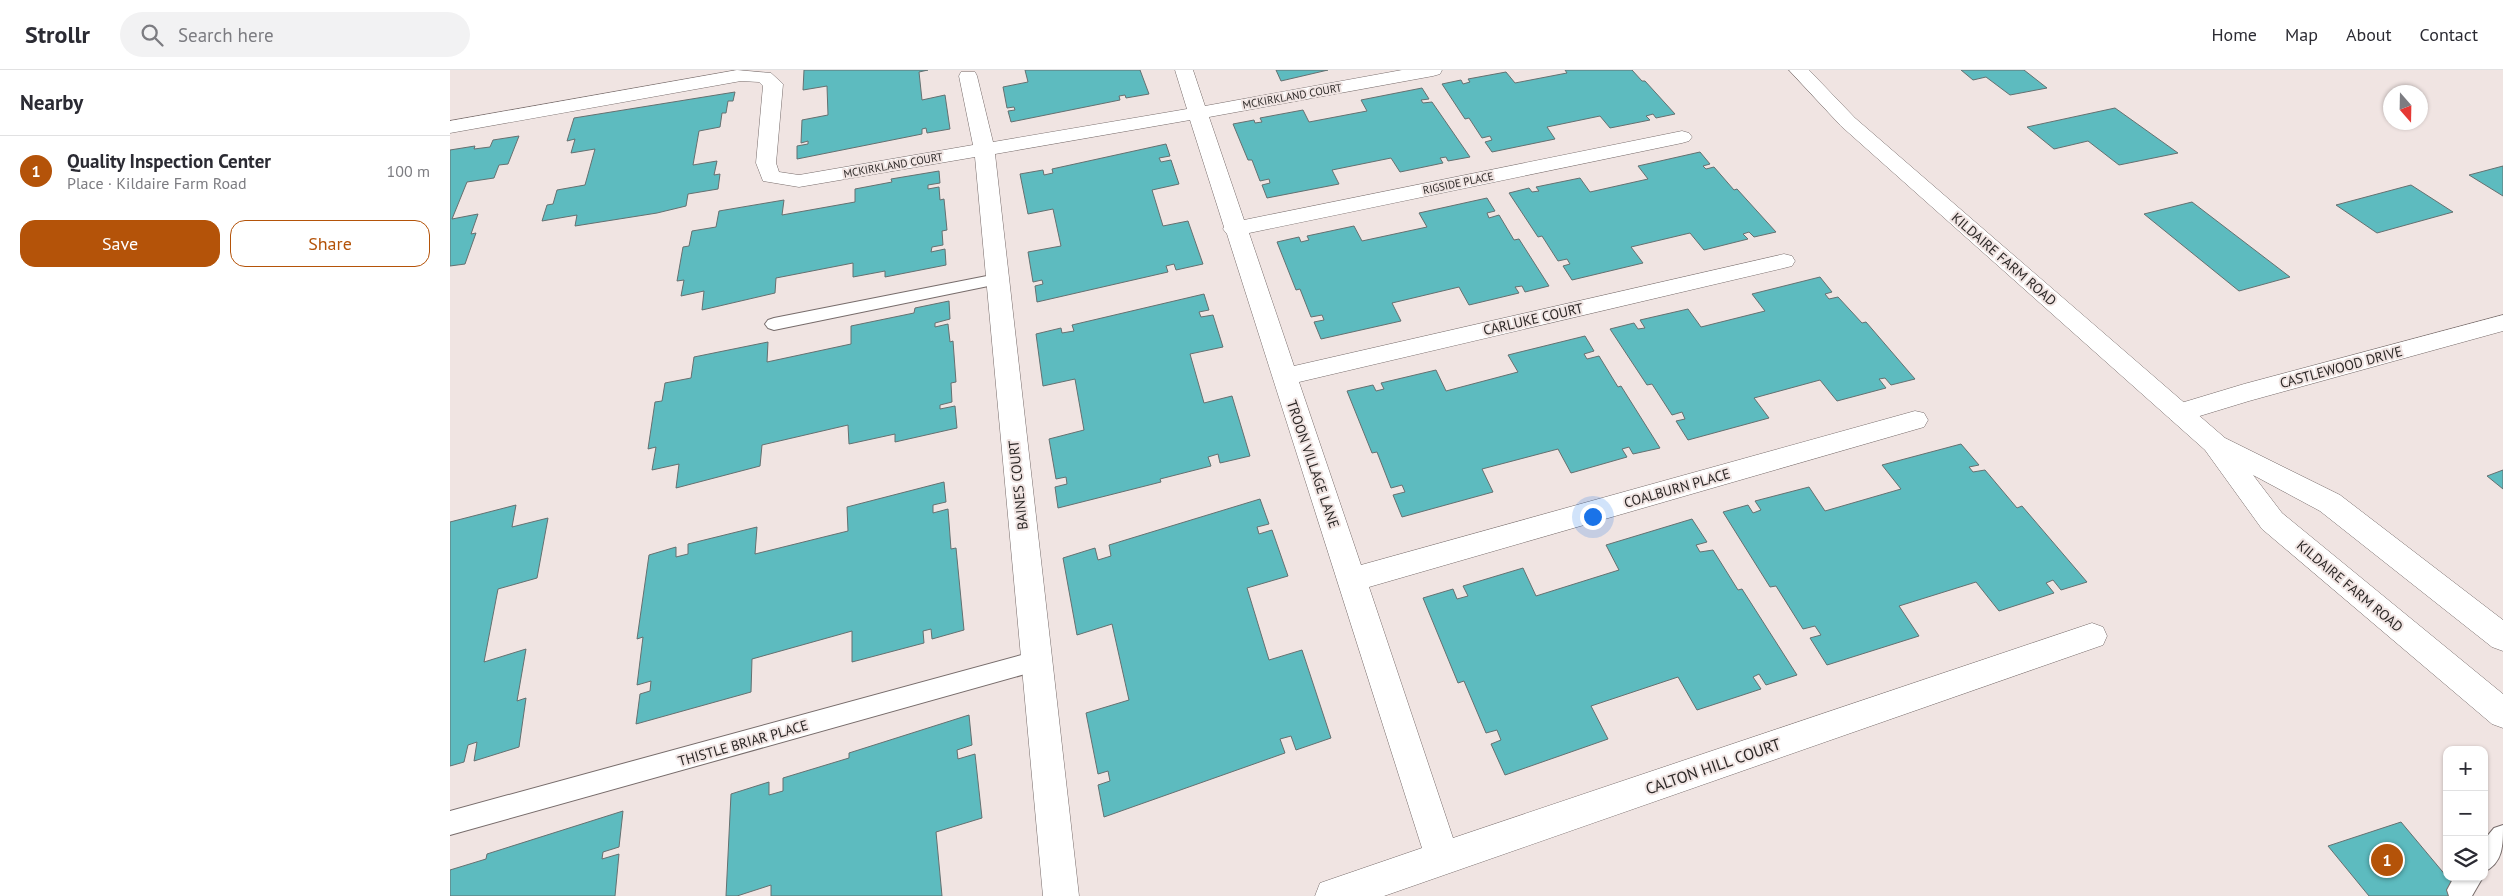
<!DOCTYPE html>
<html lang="en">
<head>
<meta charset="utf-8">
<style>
	body { margin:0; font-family:"PT Sans",sans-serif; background:#f2f2f3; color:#2b2b33 }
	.controls { position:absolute; right:15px; bottom:15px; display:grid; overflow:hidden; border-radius:10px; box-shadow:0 1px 4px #0004 }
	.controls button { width:45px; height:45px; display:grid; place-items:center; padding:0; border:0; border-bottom:1px solid #e1e1e2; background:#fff; color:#2b2b33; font:25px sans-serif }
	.compass { position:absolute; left:1933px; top:15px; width:45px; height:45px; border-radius:50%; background:#fff; box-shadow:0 1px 4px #0004; rotate:160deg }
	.you { position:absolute; left:1142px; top:446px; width:18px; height:18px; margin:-12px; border:4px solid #fff; border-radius:50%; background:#1a73e8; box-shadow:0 0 0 8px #1a73e833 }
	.badge { display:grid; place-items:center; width:32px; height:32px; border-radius:50%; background:#b45309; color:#fff; font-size:16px; font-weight:700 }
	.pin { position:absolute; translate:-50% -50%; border:2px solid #fff; box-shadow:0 1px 5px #0006 }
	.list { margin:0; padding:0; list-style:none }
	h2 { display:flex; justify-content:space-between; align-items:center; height:65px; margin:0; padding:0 20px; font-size:21px }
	h2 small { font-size:16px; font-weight:400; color:#7c7c81 }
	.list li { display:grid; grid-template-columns:32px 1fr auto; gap:15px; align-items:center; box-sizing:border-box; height:70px; padding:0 20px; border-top:1px solid #e1e1e2 }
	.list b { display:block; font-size:19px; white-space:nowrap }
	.list p { margin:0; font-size:16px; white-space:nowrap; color:#7c7c81 }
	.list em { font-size:16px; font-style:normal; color:#7c7c81 }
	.actions { display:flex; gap:10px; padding:15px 20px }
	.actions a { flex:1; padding:11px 0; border:1px solid #b45309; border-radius:15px; text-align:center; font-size:18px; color:#b45309 }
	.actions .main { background:#b45309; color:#fff }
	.icon { flex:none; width:28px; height:28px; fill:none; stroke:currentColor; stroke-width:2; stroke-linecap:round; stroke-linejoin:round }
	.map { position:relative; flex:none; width:2053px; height:826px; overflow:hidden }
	header { display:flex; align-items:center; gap:30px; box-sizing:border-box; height:70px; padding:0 25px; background:#fff; border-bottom:1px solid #e1e1e2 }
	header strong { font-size:24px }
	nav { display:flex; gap:28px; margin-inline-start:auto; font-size:18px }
	.search { width:350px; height:45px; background:#f2f2f3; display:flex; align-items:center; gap:12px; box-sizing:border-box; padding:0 18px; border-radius:28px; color:#7c7c81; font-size:19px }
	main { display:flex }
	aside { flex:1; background:#fff }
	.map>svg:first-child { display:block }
</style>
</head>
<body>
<header>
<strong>Strollr</strong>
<div class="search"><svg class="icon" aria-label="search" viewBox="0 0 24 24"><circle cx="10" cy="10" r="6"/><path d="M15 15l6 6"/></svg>Search here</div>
<nav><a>Home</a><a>Map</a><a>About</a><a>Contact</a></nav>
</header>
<main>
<aside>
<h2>Nearby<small></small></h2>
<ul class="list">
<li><span class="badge">1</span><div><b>Quality Inspection Center</b><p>Place · Kildaire Farm Road</p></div><em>100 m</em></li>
</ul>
<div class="actions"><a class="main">Save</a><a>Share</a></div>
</aside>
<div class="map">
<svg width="2053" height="826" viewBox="0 0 2053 826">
	<rect width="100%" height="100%" fill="#f0e4e2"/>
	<path fill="#5dbbbf" stroke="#657070" d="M354,0h124l-9,2 3,28 23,-5 5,34 -23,4 -1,-5 -4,1v5l-125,25v-13l11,-2v-3l-7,2 1,-23 26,-5 -1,-29 -24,4z
		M575,0h115l9,24 -23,4 -1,-3 -6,1 1,4 -109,22 -3,-11 7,-1 -1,-3 -7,1 -4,-21 25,-5z
		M826,0h52l-47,11z
		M1115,0h67l10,11h3l30,33 -19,4 -3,-4 -7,2 4,4 -40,8 -10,-12 -53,11 8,12 -63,13 -7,-10 7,-2 -2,-4 -8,2 -13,-20 -4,1 -23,-35 19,-4 2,4 7,-2 -2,-3 38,-7 9,11 52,-10z
		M1511,0h63l23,18 -37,7 -24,-18 -13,3z
		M972,18l7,11 -8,1 2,3 9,-1 38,55 -22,4 -2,-4 -6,1 3,5 -43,9 -9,-14 -59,12 7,14 -72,14 -5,-13 8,-2 -1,-4 -9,2 -8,-21h-4l-15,-36 21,-4 1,3 7,-1 -2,-4 43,-8 6,12 58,-11 -6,-11z
		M285,22l-2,9h-5l-2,12h-4l-2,14 -21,4 -6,34 24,-4 -3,14 6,-1 -2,15 -30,5 -2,12 -29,7 -82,13 2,-11 -35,6 5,-16 6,-1 4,-14 28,-5 10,-36 -24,4 4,-14 -8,2 7,-23z
		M1665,38l63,45 -59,12 -31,-24 -34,8 -27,-22z
		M69,66l-11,28 -9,1 -5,13 -27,4 -15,37 26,-5 -7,20 5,-1 -11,31 -15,2v-116l25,-4 -1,3 16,-2 3,-7z
		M716,74l4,12 -11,2 2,4 10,-2 8,24 -27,6 11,36 25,-5 15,43 -27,6 -2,-6 -8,2 2,6 -131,30 -2,-16 8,-2 -1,-4 -9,2 -5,-30 33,-6 -8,-37 -25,5 -8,-40 23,-4 1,5 9,-2 -1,-4z
		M1250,82l10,12 -7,2 3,3 8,-2 20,23 3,-1 39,43 -22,5 -5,-5 -6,2 5,5 -44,11 -14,-17 -59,14 12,16 -71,17 -9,-14 7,-2 -3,-5 -9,2 -16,-25 -4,1 -29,-44 20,-5 3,4 7,-1 -3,-4 44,-9 10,14 58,-13 -10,-13z
		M2053,96v30l-34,-21z
		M489,101l1,12 -12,2v4l11,-2 1,13 4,-1 3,31 -5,1 1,14 -11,2 -1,5 14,-3 1,16 -61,12v-6l-32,6v-14l-77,15 -1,15 -73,17 2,-19 -23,5 3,-16 -7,1 6,-34 6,-1 3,-15 24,-4 3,-16 65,-11 -2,15 73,-13v-13l37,-7 -1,-3z
		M1961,115l42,27 -76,21 -41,-28z
		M1037,128l8,13 -8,2 2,5 10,-3 15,25 5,-1 30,47 -24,6 -3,-6 -7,1 4,6 -50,12 -10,-18 -67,16 9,18 -80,18 -7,-17 10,-2 -2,-5 -11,2 -11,-28 -4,1 -19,-48 22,-5 2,5 8,-2 -2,-4 47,-10 8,15 65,-14 -8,-14z
		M1742,132l98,75 -51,14 -95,-77z
		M1370,207l12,15 -7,2 4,5 9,-2 24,26 4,-1 49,57 -24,6 -6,-7 -6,1 7,9 -49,13 -17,-21 -66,18 15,20 -81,22 -12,-19 9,-2 -3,-7 -10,3 -20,-31 -5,1 -37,-56 24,-6 4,6 7,-1 -5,-8 48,-11 13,18 64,-16 -13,-17z
		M754,224l5,16 -10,2 2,5 12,-2 10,32 -33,7 14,49 28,-7 18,60 -30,7 -2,-9 -10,3 3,9 -51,13 1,3 -103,26 -3,-21 12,-3 -1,-7 -10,2 -7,-40 35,-9 -9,-51 -32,7 -7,-52 25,-6 1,5 12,-2 -2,-6z
		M499,231l1,18 -15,4v4l13,-3 2,18 3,-1 3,41 -5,1 1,19 -12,3v4l15,-3 2,22 -62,14v-8l-46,10 -1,-19 -86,20 -2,21 -84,22 3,-24 -27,6 4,-23 -8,2 7,-47 7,-1 3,-18 26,-5 3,-21 74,-15 -1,20 84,-18v-18l63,-13 1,-5z
		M1135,266l9,15 -10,3 3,5 12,-3 19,31 3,-1 39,62 -27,6 -4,-7 -7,2 5,8 -56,16 -13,-24 -76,20 11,23 -91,25 -9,-22 12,-3 -3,-7 -11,3 -14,-36 -5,1 -25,-62 26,-6 3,6 8,-2 -3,-6 55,-13 10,21 72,-19 -10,-17z
		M1511,374l18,21 -10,2 4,5 12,-2 32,38 5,-2 65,76 -26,8 -8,-10 -7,3 8,10 -55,18 -23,-29 -77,24 20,30 -92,29 -17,-27 11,-3 -6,-9 -12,3 -27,-43 -6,1 -47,-75 25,-7 5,8 8,-3 -6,-9 54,-14 16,24 76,-22 -19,-24z
		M2053,400v19l-16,-13z
		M494,412l2,20 -13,3v8l15,-4 3,40 5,-1 8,82 -32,9 -1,-10 -8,2 1,12 -72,19v-31l-100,28 -1,33 -115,32 4,-30 10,-3 1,-10 -14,4 6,-48 -6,2 12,-84 27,-8v10l12,-3v-10l69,-17 -2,27 93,-23 -1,-24z
		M810,429l9,25 -12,3 2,7 13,-4 16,46 -41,12 22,72 33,-10 29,88 -35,12 -5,-14 -11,3 5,14 -181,64 -6,-32 12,-4 -2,-10 -10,3 -12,-61 43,-13 -17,-76 -35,11 -14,-77 32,-10 3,12 13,-4 -2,-11z
		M66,435l-4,22 36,-9 -11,60 -39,11 -14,73 42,-13 -9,52 9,-3 -7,49 -45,14 3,-19 -9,3 -4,17 -14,4v-244z
		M1242,449l15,23 -11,3 4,7 13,-2 25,40 4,-1 55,86 -31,10 -7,-11 -6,3 8,12 -64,21 -19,-33 -87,29 17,33 -103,36 -14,-31 10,-4 -4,-10 -11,3 -22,-52 -6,2 -35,-85 30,-9 4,10 11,-3 -5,-10 60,-18 13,28 83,-26 -13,-25z
		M519,645l3,30 -15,5 1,9 17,-5 7,64 -46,14 6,64h-171v-11l-34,11h-11l5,-102 38,-12v13l14,-4v-13l66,-20v-5z
		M173,741l-4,36 -16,5 -1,7 17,-5 -4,42h-165v-26l36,-11 1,-5z
		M1951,752l46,55 18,19h-96l-41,-50z"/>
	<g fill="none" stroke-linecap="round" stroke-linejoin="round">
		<defs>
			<path id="service" d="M547,204l6,1 2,4 -2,4 -229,47 -6,-2 -3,-4 3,-4 6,-2z
				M586,581l8,3 3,7 -3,7 -8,3 -586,164v-24z
				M2053,755c0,21 0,38 -19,47v-32l10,-12z
				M2004,807h29l-11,19h-23l-2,-6z"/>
			<path id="minor" d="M287,0l34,3 12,11 -7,79 3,9 20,3 174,-30 -14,-69 2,-4h14l2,4 16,66 194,-33 -12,-39h18l12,36 197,-36h40l-2,4 -7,2 -224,41 35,103 438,-89 7,2 3,4 -3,4 -7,2 -433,90 45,133 490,-112 8,2 3,5 -3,5 -8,2 -485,114 62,183 554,-154 9,2 4,7 -4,7 -555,160 84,251 639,-215 11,4 4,9 -4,9 -719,251h-69l5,-13 102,-35 -195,-614 -4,-5 1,-2 -34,-107 -195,34 84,742h-36l-68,-739 -176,30 -36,-6 -7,-18 7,-77 -4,-4 -18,-1 -291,52v-12z
				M2053,245v16l-254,70 -69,21 -9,-2 -4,-7 4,-7 73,-22z"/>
			<path id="secondary" d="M1339,0h20l46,48 370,320 115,57 163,125v31l-11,-4 -172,-136 -67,-36 29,38 221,181v34l-11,-4 -230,-195 -57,-79 -364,-324z"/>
		</defs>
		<use href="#service" stroke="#776c6b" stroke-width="2"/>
		<use href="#minor" stroke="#776c6b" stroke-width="1"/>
		<use href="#secondary" stroke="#776c6b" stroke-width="1"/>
		<use href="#service" fill="#fff" fill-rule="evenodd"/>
		<use href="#minor" fill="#fff" fill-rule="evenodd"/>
		<use href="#secondary" fill="#fff" fill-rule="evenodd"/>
	</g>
	<g text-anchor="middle" stroke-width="4" stroke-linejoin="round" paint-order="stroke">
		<g font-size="11" fill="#2c2827" stroke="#f0e4e2">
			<text transform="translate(842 26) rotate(-10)" y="4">MCKIRKLAND COURT</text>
			<text transform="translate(443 95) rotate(-10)" y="4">MCKIRKLAND COURT</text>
			<text transform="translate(1008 113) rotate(-12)" y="4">RIGSIDE PLACE</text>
		</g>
		<g font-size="14" fill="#2c2827" stroke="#f0e4e2">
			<text transform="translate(1554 189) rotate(41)" y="5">KILDAIRE FARM ROAD</text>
			<text transform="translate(1083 249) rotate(-13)" y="5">CARLUKE COURT</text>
			<text transform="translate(1891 297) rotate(-15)" y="5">CASTLEWOOD DRIVE</text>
			<text transform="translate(863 394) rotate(71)" y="5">TROON VILLAGE LANE</text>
			<text transform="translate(568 415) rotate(-96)" y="5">BAINES COURT</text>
			<text transform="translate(1227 418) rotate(-16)" y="5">COALBURN PLACE</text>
			<text transform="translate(1900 516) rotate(40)" y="5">KILDAIRE FARM ROAD</text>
			<text transform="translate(293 673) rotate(-16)" y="5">THISTLE BRIAR PLACE</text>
		</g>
		<g font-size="16" fill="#2c2827" stroke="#f0e4e2">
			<text transform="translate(1263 696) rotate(-19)" y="6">CALTON HILL COURT</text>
		</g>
	</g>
</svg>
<div class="controls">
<button>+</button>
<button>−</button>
<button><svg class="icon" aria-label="layers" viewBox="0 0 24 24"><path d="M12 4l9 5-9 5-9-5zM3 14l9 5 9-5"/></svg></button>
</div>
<svg class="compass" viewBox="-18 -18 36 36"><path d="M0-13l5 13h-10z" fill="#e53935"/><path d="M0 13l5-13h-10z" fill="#7c7c81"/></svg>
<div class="you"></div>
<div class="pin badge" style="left:1937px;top:790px">1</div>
</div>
</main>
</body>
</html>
